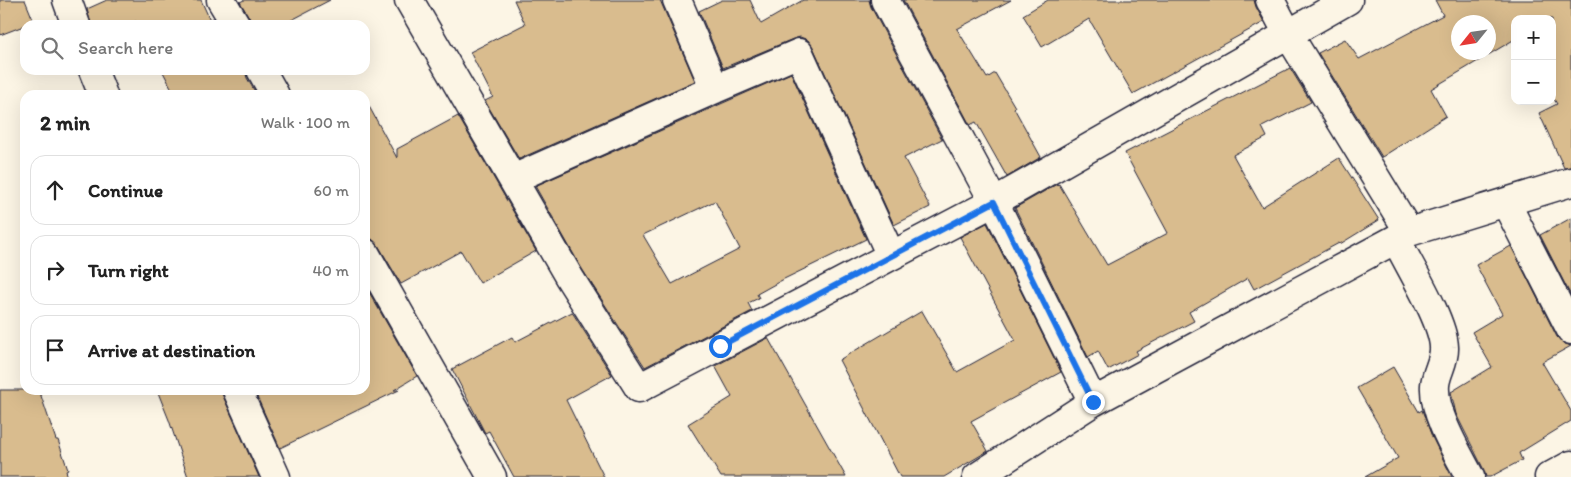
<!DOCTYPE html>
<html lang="en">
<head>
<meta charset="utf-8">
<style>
	body { margin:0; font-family:Itim,sans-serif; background:#f2f2f2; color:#222 }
	.controls { position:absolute; right:15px; top:15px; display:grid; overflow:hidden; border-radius:10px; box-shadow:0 5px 20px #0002 }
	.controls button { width:45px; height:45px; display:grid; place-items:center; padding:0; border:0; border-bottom:1px solid #e0e0e0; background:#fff; color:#222; font:25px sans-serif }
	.compass { position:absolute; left:1451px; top:15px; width:45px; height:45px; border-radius:50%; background:#fff; box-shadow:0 5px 20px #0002; rotate:240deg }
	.stop { position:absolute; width:15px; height:15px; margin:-11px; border:4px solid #1a73e8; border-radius:50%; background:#fff }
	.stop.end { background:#1a73e8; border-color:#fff; box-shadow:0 1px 5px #0008 }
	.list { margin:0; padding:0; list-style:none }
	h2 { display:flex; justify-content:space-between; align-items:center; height:65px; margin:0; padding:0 20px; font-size:21px }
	h2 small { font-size:16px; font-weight:400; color:#767676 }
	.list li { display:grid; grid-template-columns:32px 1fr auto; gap:15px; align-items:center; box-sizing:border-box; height:70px; margin:0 10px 10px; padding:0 10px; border:1px solid #e0e0e0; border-radius:15px }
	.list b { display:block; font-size:19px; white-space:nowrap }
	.list em { font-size:16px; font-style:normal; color:#767676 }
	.icon { flex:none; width:28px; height:28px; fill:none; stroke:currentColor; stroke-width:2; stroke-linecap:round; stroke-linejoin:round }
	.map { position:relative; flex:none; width:1571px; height:477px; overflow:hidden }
	.search { position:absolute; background:#fff; box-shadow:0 5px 20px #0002; left:20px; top:20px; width:350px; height:55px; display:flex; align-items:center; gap:12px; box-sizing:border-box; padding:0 18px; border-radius:15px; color:#767676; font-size:19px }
	.panel { position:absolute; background:#fff; box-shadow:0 5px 20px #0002; left:20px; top:90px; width:350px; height:305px; border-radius:15px }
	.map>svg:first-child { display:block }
</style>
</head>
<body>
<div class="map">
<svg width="1571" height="477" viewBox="0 0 1571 477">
	<rect width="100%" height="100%" fill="#fcf5e5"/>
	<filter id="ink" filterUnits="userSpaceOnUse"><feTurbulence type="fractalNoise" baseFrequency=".02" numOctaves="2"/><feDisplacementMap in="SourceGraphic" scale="10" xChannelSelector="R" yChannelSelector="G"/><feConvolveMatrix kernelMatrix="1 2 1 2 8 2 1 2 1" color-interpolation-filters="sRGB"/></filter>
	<g filter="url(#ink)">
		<path fill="#d9bc8e" stroke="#22223b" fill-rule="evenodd" d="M0,0h25l9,22 -34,13z
			M107,0h94l9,20 3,-2 5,7h-80l-2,-4 -8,4h-37l-4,-16z
			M244,0h86l-48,25h-30l-3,-8 -9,-15z
			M514,0h146l35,81 -176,78 -34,-58 8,-4 -23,-45 55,-28z
			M722,0h28l11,24 42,-24h66l2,7 71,132 -38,19 26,49 -36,18 -81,-178 -5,-7 -8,-3 -7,2 -70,29 -24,-57z
			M903,0h108l-54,29 30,49 8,-5 20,34 -1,1 27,49 -34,20 -31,-55 -6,3z
			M1048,0h206l2,7 8,15 -131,72 -44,-75 -47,28 -19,-32z
			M1435,0h136v167l-7,1 -25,-55 18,-9 -5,-8v-77h-37v20l-84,50 15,27 -64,41 -64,-104 27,-14 14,20 84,-44zM1458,22h30v30h-30z
			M1290,68l21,34 -49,25 5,10 -34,18 29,52 77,-49 40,62 -39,24 -1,-1 -85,46 -6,-11 -59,34 5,9 -58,30 2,3 -30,16 -10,-19 -10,6 -73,-149 42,-24v2l2,-2 48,81 61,-32 -43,-80z
			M162,70h83l2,8 10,17h-82z
			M791,73l75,166 -82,40 -27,15 2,4 -11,5 4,8 -107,56 -63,-98 -47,-83zM715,201l25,48 -68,35 -29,-49z
			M365,99l32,59v-9l61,-33 78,135 -56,32 -19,-32 -60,33 -23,-39 -6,-6 -7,-2z
			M1571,218v78l-31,-61z
			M987,223l74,149 -90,49 17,30 -44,26h-44l-61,-117 83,-49 35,61 58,-32 -55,-103z
			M1511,246l46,91 6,6 8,3 -29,16 29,49v10l-52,32 3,7 -32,17h-4l-2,-7 -28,-56 -5,-22 41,-25 -20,-35 30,-18 -26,-49z
			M365,285l52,91 -23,14h5l-119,58 -26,-58h111z
			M572,312l40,63 -46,25 38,77h-90l-25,-46 -4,2 -33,-64 60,-32 3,5z
			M768,338l37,66 41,73h-125l-33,-53 44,-27 -17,-31z
			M1393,367l26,45 3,-2 11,29 19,38h-87l33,-19 -41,-70z
			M0,390h39l17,50h2l10,30 -2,1 2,6h-68z
			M157,390h65l1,6 36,81h-71l-19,-57z"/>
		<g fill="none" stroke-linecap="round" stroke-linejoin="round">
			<defs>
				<path id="minor" d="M67,0l9,25
					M221,0l15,25
					M409,0l160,277 70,111 355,-186 354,-202
					M677,0l38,89 84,-36 92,203
					M885,0l109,202 99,200
					M1270,0l18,34 121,198
					M93,70l10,25
					M261,70l14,25
					M513,179l202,-90
					M1506,203l65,127
					M1396,239c13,27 47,81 48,108 1,14 -8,25 -9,38 -2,28 22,67 35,92
					M365,253l127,224
					M237,390l39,87
					M977,477l116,-75 316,-170 162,-50
					M1549,477l22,-12"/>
			</defs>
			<use href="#minor" stroke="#22223b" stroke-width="31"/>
			<use href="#minor" stroke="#fcf5e5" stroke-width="28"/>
		</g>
	</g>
	<g fill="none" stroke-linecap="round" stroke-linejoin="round" filter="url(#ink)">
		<path stroke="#1a73e8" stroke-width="6" d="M720,346l274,-144 99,200"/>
	</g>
</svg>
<div class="controls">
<button>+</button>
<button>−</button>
</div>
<svg class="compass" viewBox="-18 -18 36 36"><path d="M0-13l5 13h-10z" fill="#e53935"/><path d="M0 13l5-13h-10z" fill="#767676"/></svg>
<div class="stop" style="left:720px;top:346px"></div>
<div class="stop end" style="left:1093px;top:402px"></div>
<div class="search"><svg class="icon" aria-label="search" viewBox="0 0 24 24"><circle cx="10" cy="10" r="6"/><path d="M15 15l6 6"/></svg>Search here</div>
<section class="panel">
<h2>2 min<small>Walk · 100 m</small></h2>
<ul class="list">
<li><svg class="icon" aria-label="ahead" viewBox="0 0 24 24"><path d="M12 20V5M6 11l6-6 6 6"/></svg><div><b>Continue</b></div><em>60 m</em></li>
<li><svg class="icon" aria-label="right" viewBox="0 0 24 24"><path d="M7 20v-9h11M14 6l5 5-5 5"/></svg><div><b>Turn right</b></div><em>40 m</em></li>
<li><svg class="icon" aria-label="arrive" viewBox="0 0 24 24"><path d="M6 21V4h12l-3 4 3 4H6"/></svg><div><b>Arrive at destination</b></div></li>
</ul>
</section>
</div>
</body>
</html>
